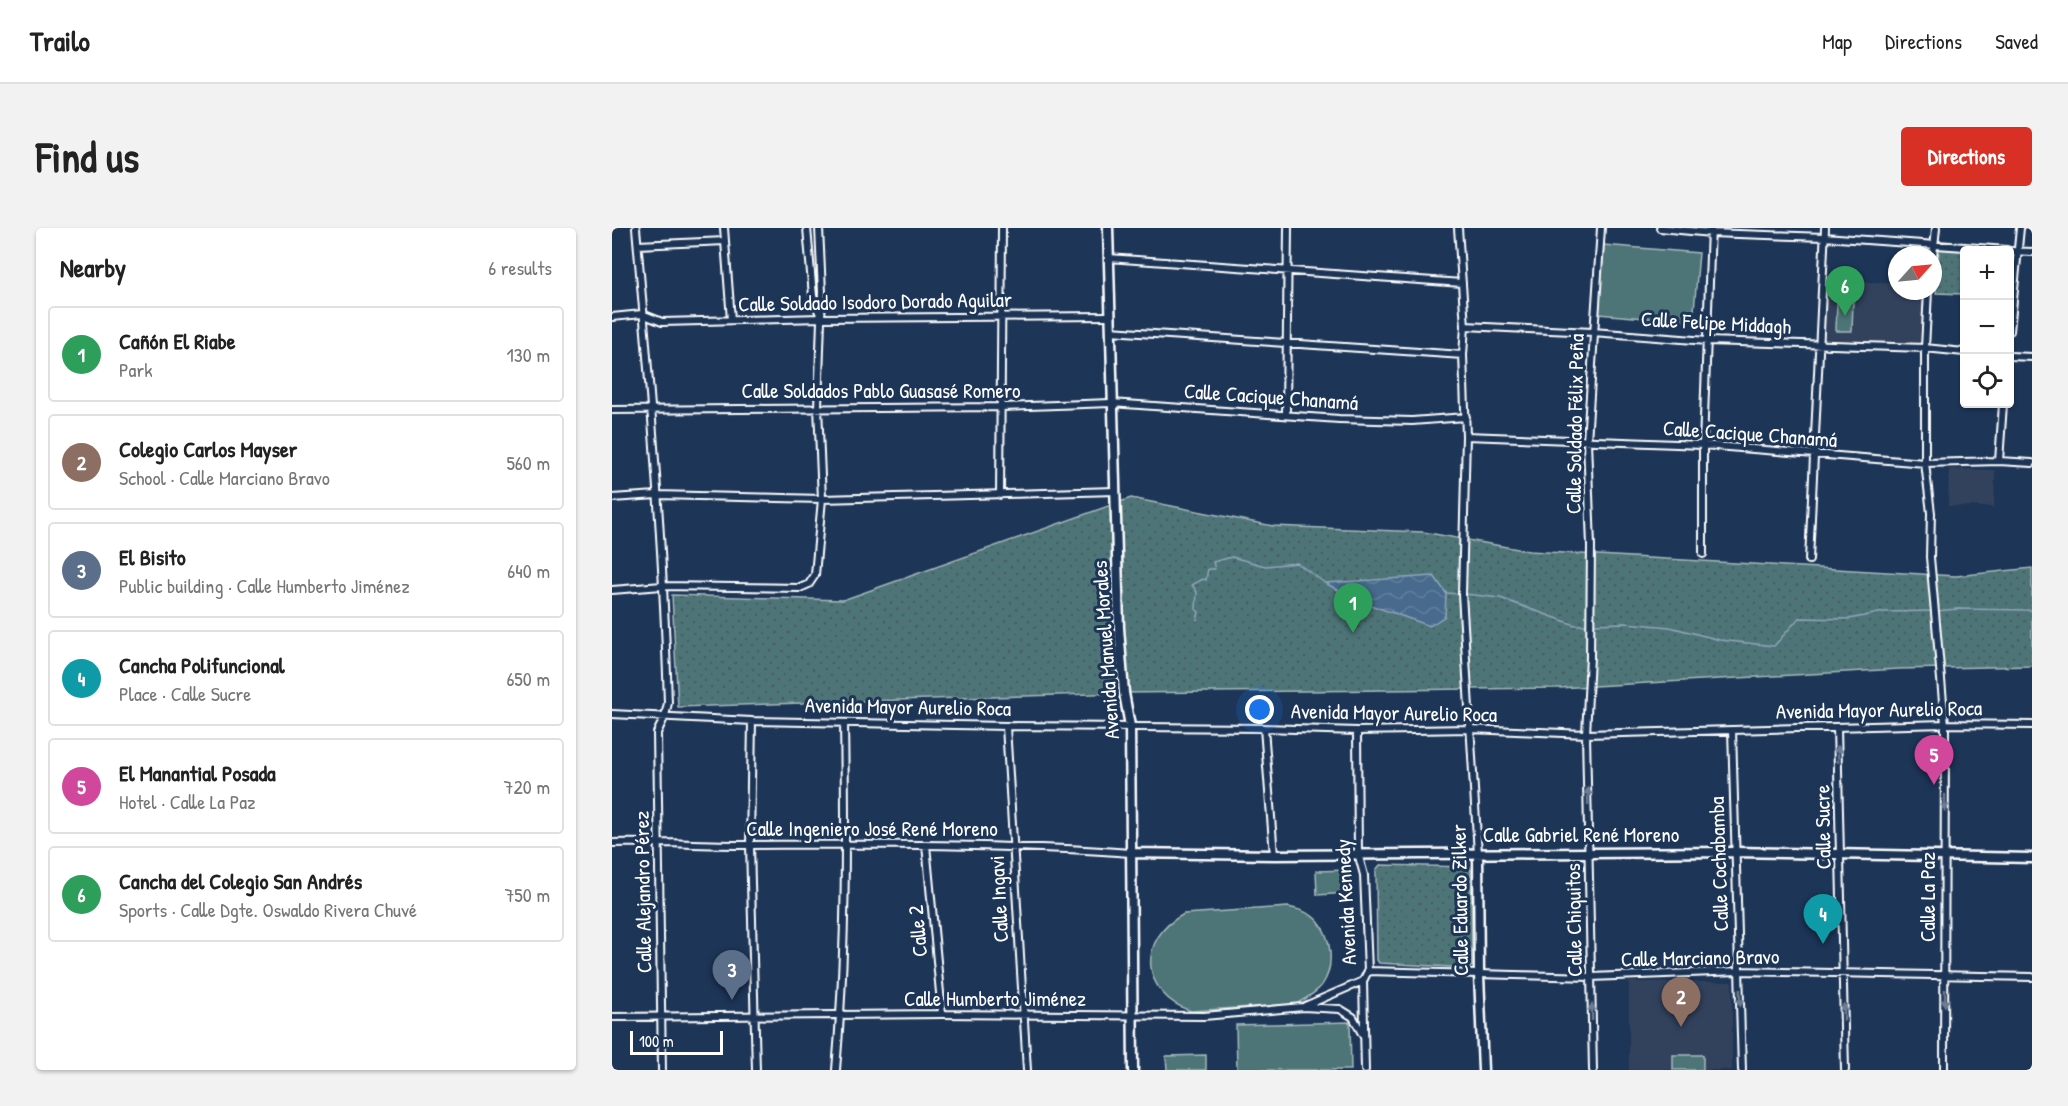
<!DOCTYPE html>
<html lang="en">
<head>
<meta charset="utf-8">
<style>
	body { margin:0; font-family:"Patrick Hand",sans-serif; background:#f2f2f2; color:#222 }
	.controls { position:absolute; right:18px; top:18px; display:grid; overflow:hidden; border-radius:6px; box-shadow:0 2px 4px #0004 }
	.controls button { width:54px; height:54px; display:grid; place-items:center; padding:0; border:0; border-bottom:2px solid #e0e0e0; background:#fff; color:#222; font:30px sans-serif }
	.compass { position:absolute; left:1276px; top:18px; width:54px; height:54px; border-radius:50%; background:#fff; box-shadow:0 2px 4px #0004; rotate:63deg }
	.scale { position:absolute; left:18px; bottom:15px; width:93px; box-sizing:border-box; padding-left:6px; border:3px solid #fff; border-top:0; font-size:16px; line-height:21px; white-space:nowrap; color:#fff; -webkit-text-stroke:4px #1d3557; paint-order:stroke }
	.you { position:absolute; left:648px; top:482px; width:21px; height:21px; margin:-15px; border:4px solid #fff; border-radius:50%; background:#1a73e8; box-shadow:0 0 0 9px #1a73e833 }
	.badge { display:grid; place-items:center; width:39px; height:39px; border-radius:50%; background:#d93025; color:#fff; font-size:20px; font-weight:700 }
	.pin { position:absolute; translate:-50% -50px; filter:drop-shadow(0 2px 3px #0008) }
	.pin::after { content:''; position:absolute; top:32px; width:21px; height:18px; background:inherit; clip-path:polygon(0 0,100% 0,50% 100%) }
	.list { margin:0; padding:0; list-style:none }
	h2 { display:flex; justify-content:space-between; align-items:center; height:78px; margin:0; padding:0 24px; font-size:26px }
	h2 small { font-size:20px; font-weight:400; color:#767676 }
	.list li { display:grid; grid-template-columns:39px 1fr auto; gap:18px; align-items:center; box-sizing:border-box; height:96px; margin:0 12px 12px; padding:0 12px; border:2px solid #e0e0e0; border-radius:6px }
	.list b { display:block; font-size:22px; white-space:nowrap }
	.list p { margin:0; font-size:20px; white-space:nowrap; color:#767676 }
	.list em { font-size:20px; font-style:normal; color:#767676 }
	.icon { flex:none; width:33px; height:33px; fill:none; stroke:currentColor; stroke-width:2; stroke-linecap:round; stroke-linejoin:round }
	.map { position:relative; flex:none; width:1420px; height:842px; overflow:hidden; border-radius:6px }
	header { display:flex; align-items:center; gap:36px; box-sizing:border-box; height:84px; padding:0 30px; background:#fff; border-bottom:2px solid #e0e0e0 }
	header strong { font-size:28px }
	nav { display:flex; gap:33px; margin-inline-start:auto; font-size:21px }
	.intro { display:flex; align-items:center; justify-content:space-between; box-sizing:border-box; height:144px; padding:0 36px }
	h1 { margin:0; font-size:42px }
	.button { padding:15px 27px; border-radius:6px; background:#d93025; color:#fff; font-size:21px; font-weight:700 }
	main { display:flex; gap:36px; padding:0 36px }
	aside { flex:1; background:#fff; border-radius:6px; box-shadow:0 2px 4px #0004 }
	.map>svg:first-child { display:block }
</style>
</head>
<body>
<header>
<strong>Trailo</strong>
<nav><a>Map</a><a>Directions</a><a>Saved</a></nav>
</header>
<div class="intro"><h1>Find us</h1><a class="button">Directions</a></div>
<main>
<aside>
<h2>Nearby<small>6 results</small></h2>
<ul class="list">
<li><span class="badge" style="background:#2e9e5b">1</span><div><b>Cañón El Riabe</b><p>Park</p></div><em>130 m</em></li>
<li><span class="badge" style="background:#8d6e63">2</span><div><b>Colegio Carlos Mayser</b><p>School · Calle Marciano Bravo</p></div><em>560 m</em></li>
<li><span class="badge" style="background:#5c6f8a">3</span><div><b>El Bisito</b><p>Public building · Calle Humberto Jiménez</p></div><em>640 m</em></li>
<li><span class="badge" style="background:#0f9aa8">4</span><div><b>Cancha Polifuncional</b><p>Place · Calle Sucre</p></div><em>650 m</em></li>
<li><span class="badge" style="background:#d1479c">5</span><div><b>El Manantial Posada</b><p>Hotel · Calle La Paz</p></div><em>720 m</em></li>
<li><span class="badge" style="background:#2e9e5b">6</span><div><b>Cancha del Colegio San Andrés</b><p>Sports · Calle Dgte. Oswaldo Rivera Chuvé</p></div><em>750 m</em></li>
</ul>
</aside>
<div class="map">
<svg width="1420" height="842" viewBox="0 0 1420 842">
	<defs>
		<pattern id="park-dots" width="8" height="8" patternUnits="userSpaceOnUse" patternTransform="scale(1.5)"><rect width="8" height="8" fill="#4e7578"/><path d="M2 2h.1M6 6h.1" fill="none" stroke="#4d5c5e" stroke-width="1.8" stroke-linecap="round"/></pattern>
		<pattern id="water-waves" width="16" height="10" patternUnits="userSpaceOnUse" patternTransform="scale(1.5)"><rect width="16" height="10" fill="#466a8d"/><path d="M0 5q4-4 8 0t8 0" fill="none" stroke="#62809e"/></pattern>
	</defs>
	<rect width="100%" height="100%" fill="#1d3557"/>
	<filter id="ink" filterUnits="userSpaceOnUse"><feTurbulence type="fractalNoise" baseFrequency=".0167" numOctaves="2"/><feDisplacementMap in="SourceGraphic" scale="12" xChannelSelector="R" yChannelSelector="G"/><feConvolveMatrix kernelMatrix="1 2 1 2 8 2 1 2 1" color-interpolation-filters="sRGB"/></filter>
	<g filter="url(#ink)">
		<path fill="#32425d" d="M1211,52l74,3v8h31l-3,57 -105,-3z
			M1337,241l46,1 -1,37 -46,-1z
			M1017,754h103v88h-103z"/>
		<path fill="#4e7578" stroke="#a6babc" stroke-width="1.5" d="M991,17l96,8 -6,69 -95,-8z
			M1225,73l16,1 -1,29h-16z
			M737,642l1,23 -33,2 -1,-24z
			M676,679c11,2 21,5 29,13 15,17 18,47 5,65 -7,9 -17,14 -26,19l-105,7c-50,-17 -55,-72 -7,-97z
			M738,794l1,48h-114l-1,-45z
			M594,827v15h-39l-1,-14z
			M1061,827h30v15h-30z"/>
		<path fill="url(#park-dots)" stroke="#a6babc" stroke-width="1.5" d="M1327,20l40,2h-15v44l-28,-1z
			M519,270l142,28 150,6 106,19 427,25 76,-8v98l-133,3 -341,19 -434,5 -446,14 -6,-112 171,5z
			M768,637l90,2 1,3 1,96 -3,2 -90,-5 -2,-3 -1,-90z"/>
		<path fill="url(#water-waves)" stroke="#90a6bb" stroke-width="1.5" d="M822,348l12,17 -1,23 -15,10 -71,-25 -34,-18z"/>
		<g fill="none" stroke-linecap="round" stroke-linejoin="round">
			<path stroke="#90a6bb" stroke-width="1.5" d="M834,365l14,1
				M853,366l35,4 75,27h12
				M1324,383l21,-2 75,1
				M585,392l2,-8 -3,-3 1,-17 -5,-7 11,-6 3,1 2,-11h7l-2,-7 19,-5 33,9 32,-3 28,20
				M980,396l33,-1 45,4 50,13 54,6 25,-28 50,1 35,-7 47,-1"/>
			<defs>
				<path id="street" d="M24,0c14,158 27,317 32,475l-3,13 -8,17 5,337
					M112,0l7,92
					M195,0l6,68 7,19
					M846,0l7,98 -2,29 3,81 -4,158 16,260
					M1048,0l51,5 113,4 183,13
					M26,17l87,-4
					M1398,23l22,1
					M1321,28l3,-28
					M496,30l354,25
					M1316,63l-3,57v115l6,50 -1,44 15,167 -1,346
					M0,89l30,-3 20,8 159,-4 288,-2
					M853,98l128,6 114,9 218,7 39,4
					M498,103l353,24
					M1398,103l10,-103
					M1398,128l22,1
					M0,182l389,-3 110,-4 228,16 73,2 54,-4
					M674,186l2,-186
					M854,208l237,9 222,18 74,-2 33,2
					M1387,233l4,-57
					M388,267l2,-267
					M0,270l45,-3 165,4 294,-8
					M1091,326v-109l8,-217
					M1197,332l16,-332
					M0,362l50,-4 138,2 9,-4 6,-9 7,-76 -4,-92 4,-115 -3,-64
					M0,486l140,7 254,5 258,2 93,3 113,-2 116,5 359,-10 87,1
					M140,493l-2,124 6,225
					M394,498l21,344
					M1225,499l8,343
					M652,500l10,127
					M1120,502l10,340
					M745,503l1,122 6,22 4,96 -5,10 2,89
					M0,615c47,-1 94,2 141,2 126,-1 252,-1 378,8
					M314,617l16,169
					M756,743l223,6 148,-6 293,6
					M693,778l58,-25
					M0,789l330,-3 262,2 99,-9 37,2 13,8 11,20
					M224,842c10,-116 10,-231 8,-347
					M981,842l-7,-336 4,-77 1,-111 -4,-105 14,-213"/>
				<path id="secondary" d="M496,0l11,400 5,65 6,33 3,344
					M519,625l143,2 461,-3 297,6
					M866,626l1,121 4,95"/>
			</defs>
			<use href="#street" stroke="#fff" stroke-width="10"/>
			<use href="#secondary" stroke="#fff" stroke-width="13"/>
			<use href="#street" stroke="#1d3557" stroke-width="6"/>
			<use href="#secondary" stroke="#1d3557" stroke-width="8"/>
		</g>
		<defs><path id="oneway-solid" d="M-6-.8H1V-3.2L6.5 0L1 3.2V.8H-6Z" transform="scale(1.5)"/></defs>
		<g fill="#6c7c92">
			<use href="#oneway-solid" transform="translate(1226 526) rotate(-91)"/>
			<use href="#oneway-solid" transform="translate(976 568) rotate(-91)"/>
			<use href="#oneway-solid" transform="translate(1333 575) rotate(90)"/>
			<use href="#oneway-solid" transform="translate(1128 770) rotate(88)"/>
			<use href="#oneway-solid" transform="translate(1333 770) rotate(90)"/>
			<use href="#oneway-solid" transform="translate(980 784) rotate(-91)"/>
			<use href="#oneway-solid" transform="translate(1232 784) rotate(-91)"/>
		</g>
	</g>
	<g text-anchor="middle" stroke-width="6" stroke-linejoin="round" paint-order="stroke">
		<g font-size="21" fill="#fff" stroke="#1d3557">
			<text transform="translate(263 74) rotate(-1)" y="7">Calle Soldado Isodoro Dorado Aguilar</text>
			<text transform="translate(1104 95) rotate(3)" y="7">Calle Felipe Middagh</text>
			<text x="269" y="170">Calle Soldados Pablo Guasasé Romero</text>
			<text transform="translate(659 169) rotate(4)" y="7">Calle Cacique Chanamá</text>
			<text transform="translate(963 196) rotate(-89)" y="7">Calle Soldado Félix Peña</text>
			<text transform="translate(1138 206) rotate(4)" y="7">Calle Cacique Chanamá</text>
			<text transform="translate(494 422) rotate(-94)" y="7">Avenida Manuel Morales</text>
			<text transform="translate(296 479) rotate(1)" y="7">Avenida Mayor Aurelio Roca</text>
			<text transform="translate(1267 482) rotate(-1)" y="7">Avenida Mayor Aurelio Roca</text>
			<text transform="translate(782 485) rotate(1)" y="7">Avenida Mayor Aurelio Roca</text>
			<text transform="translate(1211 599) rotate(-91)" y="7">Calle Sucre</text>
			<text x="260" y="608">Calle Ingeniero José René Moreno</text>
			<text x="969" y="614">Calle Gabriel René Moreno</text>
			<text transform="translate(1107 636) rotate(-92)" y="7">Calle Cochabamba</text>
			<text transform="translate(31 664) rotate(-91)" y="7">Calle Alejandro Pérez</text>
			<text transform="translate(1316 669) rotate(-90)" y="7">Calle La Paz</text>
			<text transform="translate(387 671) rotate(-93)" y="7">Calle Ingavi</text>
			<text transform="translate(848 672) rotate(-91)" y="7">Calle Eduardo Zilker</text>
			<text transform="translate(734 674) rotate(-93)" y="7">Avenida Kennedy</text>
			<text transform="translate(962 692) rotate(-91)" y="7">Calle Chiquitos</text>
			<text transform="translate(306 703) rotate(-95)" y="7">Calle 2</text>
			<text transform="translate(1088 730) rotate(-1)" y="7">Calle Marciano Bravo</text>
			<text x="383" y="778">Calle Humberto Jiménez</text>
		</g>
	</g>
</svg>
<div class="controls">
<button>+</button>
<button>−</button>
<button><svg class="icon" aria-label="locate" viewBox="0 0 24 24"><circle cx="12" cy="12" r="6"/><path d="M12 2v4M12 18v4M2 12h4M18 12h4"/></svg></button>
</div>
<svg class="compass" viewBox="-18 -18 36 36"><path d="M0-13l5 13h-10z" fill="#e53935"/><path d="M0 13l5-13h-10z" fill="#767676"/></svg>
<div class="scale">100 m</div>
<div class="you"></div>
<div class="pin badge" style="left:741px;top:405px;background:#2e9e5b">1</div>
<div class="pin badge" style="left:1069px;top:799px;background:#8d6e63">2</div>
<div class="pin badge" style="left:120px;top:772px;background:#5c6f8a">3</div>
<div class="pin badge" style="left:1211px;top:716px;background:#0f9aa8">4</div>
<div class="pin badge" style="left:1322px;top:557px;background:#d1479c">5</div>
<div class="pin badge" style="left:1233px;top:88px;background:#2e9e5b">6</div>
</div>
</main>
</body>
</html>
